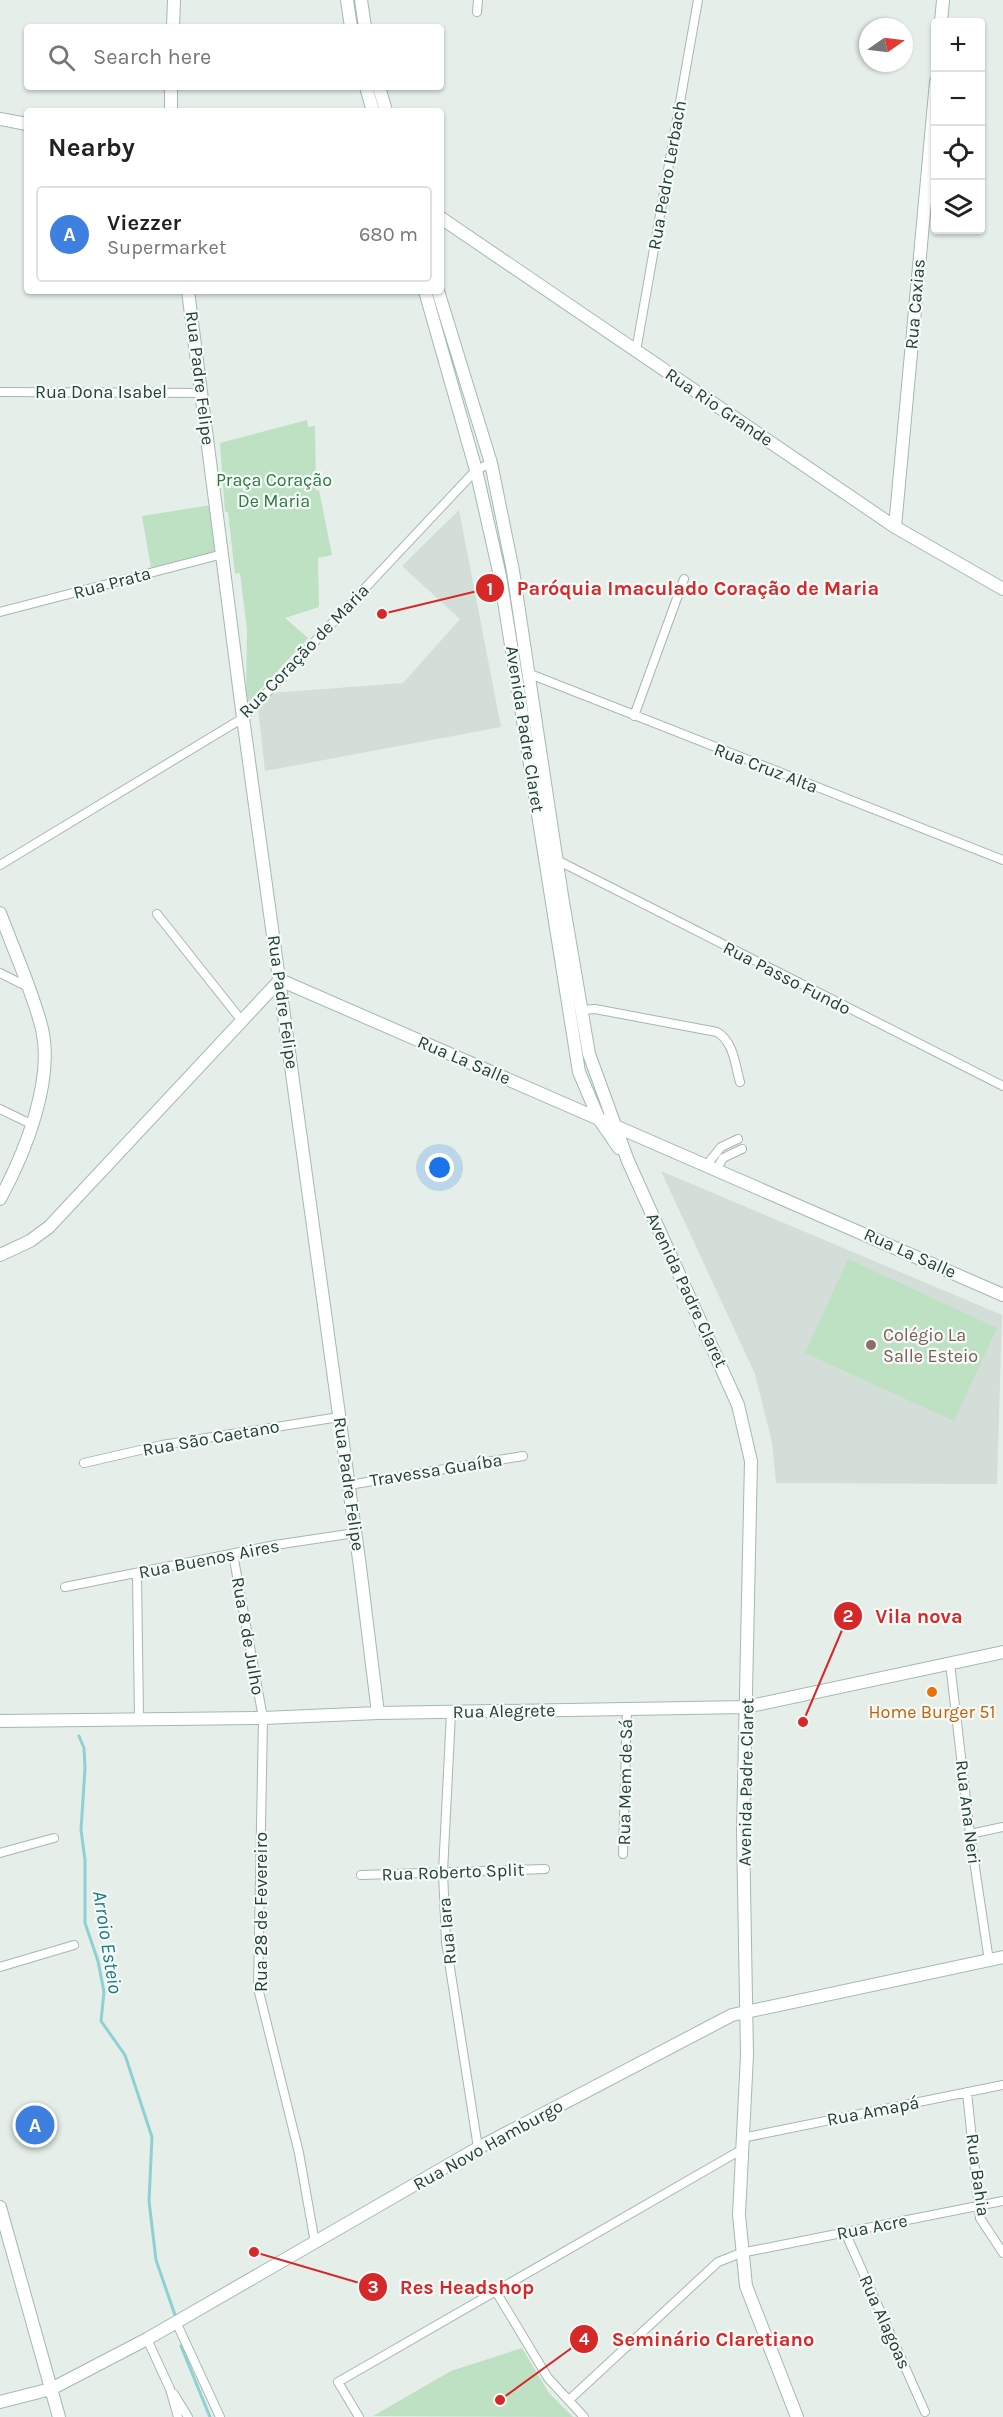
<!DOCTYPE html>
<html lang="en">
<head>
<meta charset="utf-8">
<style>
	body { margin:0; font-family:Karla,sans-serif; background:#f6f6f6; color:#222 }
	.controls { position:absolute; right:18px; top:18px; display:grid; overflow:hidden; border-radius:6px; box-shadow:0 2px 4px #0004 }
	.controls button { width:54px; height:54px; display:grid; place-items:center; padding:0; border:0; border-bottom:2px solid #e0e0e0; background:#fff; color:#222; font:30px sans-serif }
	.compass { position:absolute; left:859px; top:18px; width:54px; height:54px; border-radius:50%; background:#fff; box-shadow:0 2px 4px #0004; rotate:76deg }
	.you { position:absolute; left:440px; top:1168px; width:21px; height:21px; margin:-15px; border:4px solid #fff; border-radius:50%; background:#1a73e8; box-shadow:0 0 0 9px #1a73e833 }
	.badge { display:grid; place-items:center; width:39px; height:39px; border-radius:50%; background:#81463d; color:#fff; font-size:20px; font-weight:700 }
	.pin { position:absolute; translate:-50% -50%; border:3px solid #fff; box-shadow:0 2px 6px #0006 }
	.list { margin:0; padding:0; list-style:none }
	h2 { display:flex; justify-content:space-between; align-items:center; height:78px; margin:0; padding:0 24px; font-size:26px }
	h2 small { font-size:20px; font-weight:400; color:#767676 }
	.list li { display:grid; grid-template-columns:39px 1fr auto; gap:18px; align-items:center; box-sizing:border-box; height:96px; margin:0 12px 12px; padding:0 12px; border:2px solid #e0e0e0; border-radius:6px }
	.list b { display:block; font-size:22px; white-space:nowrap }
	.list p { margin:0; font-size:20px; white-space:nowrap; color:#767676 }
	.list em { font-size:20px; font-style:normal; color:#767676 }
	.icon { flex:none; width:33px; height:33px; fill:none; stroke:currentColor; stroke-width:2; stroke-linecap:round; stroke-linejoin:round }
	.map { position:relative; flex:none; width:1003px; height:2417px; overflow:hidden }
	.search { position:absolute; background:#fff; box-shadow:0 2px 4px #0004; left:24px; top:24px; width:420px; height:66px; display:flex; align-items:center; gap:15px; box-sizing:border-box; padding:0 21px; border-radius:6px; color:#767676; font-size:22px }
	.panel { position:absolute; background:#fff; box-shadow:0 2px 4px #0004; left:24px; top:108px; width:420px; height:186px; border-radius:6px }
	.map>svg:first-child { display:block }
</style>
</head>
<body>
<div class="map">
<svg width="1003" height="2417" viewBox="0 0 1003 2417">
	<rect width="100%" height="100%" fill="#e5eee9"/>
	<path fill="#d3ded8" d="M459,510l42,217 -236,44 -7,-63 14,-15 131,-10 57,-64 -58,-53z
		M661,1171l341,144 -5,169 -221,-1 -4,-41 -17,-68z"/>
	<path fill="#bee0c3" d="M307,420l1,7 7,-1 1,65 3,-1 13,65 -14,3 1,49 -34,11 23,20 -62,67 1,-75 -7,-57 -5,1 -7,-62h-3l-5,-69z
		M211,505l8,47 -68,16 -9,-52z
		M848,1259l149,69 -43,93 -149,-68z
		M522,2348l27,45 24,24 -200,-1 78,-45z"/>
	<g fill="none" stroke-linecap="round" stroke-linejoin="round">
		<path stroke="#8dd1d4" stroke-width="3" d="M79,1736l5,12 1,20 -4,62 4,30v63l13,38 6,31 -3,29 24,34 27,82 -3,64 7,59 20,58
			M181,2346l29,71"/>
		<defs>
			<path id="street" d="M477,12l1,-12
				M636,351l62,-351
				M0,392l202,1
				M0,612l223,-58
				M530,674l473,186
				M634,716l50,-137
				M553,858l450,228
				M0,865l243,-147 233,-248 15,-7
				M157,914l85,107
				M0,973l28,14
				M581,1010l14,-1 122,23c17,10 18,33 23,50
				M0,1109l31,15
				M706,1166l15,-19 17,-8
				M716,1170l7,-12 19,-9
				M84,1463l78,-18 177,-28
				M349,1485l174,-29
				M233,1554l30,164 -5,270 41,165 16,90
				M137,1574l2,144
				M65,1587l210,-42 80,-12
				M950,1663l20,171 19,127
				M451,1713l-8,159 3,70 32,206
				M970,1834l33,-7
				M0,1853l54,-15
				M623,1854l4,-145
				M361,1875l184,-6
				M0,1967l74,-22
				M967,2092l13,126 23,35
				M742,2138l261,-53
				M845,2232l80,180
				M495,2290l53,88 36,39
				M177,2324l43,93
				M147,2339l23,50 8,28
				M174,2394l14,23
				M569,2400l149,-138 23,-9 262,-52
				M359,2417l-21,-35 403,-232"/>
			<path id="secondary" d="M347,0l4,27
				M361,0l4,27
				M941,22l2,-22
				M173,27l1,-27
				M366,87l7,24
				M379,87l7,24
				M171,111v-24
				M0,119l27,5
				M441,218l454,309 108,62
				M188,291l55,427 117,849 18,146
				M425,291l51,179 24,106 79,496 20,47 20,29
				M438,291l53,172 22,108 49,325 27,158 39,107 110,244 13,56 -8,370 4,224 -8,160 7,71 51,131
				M895,527l41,-445
				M0,913c14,38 32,76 42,116 12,52 -17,124 -42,170
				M280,980l723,315
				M0,1255l30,-14 19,-14 231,-247
				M0,1721l263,-3 115,-5 368,-6 257,-55
				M0,2207l59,210
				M0,2402l51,-13 96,-50 331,-191 254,-133 271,-58"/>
		</defs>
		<use href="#street" stroke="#a7b7b0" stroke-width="10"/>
		<use href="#secondary" stroke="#a3bab0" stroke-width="14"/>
		<use href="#street" stroke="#fff" stroke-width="8"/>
		<use href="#secondary" stroke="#fff" stroke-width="12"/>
	</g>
	<circle fill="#8d6e63" stroke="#f6faf8" stroke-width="2" cx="871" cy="1345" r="6"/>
	<circle fill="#e8710a" stroke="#f6faf8" stroke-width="2" cx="932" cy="1692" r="6"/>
	<g text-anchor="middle" stroke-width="4.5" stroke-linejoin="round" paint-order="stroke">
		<g font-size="18" fill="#234136" stroke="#f6faf8">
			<text transform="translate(667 175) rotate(-80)" y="6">Rua Pedro Lerbach</text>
			<text transform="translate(915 304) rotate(-85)" y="6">Rua Caxias</text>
			<text transform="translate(200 378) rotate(83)" y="6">Rua Padre Felipe</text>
			<text x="101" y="398">Rua Dona Isabel</text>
			<text transform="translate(719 407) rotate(34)" y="6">Rua Rio Grande</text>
			<text transform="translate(112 583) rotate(-15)" y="6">Rua Prata</text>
			<text transform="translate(304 651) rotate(-46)" y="6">Rua Coração de Maria</text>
			<text transform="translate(525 729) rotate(81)" y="6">Avenida Padre Claret</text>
			<text transform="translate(766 768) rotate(21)" y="6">Rua Cruz Alta</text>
			<text transform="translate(787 978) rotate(27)" y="6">Rua Passo Fundo</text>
			<text transform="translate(283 1002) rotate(82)" y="6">Rua Padre Felipe</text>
			<text transform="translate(464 1060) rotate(23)" y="6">Rua La Salle</text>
			<text transform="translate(910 1253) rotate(24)" y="6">Rua La Salle</text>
			<text transform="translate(687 1290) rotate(65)" y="6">Avenida Padre Claret</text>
			<text transform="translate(211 1438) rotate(-10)" y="6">Rua São Caetano</text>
			<text transform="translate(436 1470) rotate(-9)" y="6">Travessa Guaíba</text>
			<text transform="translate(349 1484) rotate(82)" y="6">Rua Padre Felipe</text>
			<text transform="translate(209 1559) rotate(-11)" y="6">Rua Buenos Aires</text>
			<text transform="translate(248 1636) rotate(80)" y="6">Rua 8 de Julho</text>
			<text transform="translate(504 1711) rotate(-1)" y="6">Rua Alegrete</text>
			<text transform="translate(625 1782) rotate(-89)" y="6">Rua Mem de Sá</text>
			<text transform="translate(746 1782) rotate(-89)" y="6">Avenida Padre Claret</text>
			<text transform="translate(968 1812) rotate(83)" y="6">Rua Ana Neri</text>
			<text transform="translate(453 1872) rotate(-2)" y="6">Rua Roberto Split</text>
			<text transform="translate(261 1912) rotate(-90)" y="6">Rua 28 de Fevereiro</text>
			<text transform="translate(447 1931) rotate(-95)" y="6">Rua Iara</text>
			<text transform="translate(873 2111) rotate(-11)" y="6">Rua Amapá</text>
			<text transform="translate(488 2145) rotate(-29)" y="6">Rua Novo Hamburgo</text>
			<text transform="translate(978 2175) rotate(82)" y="6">Rua Bahia</text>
			<text transform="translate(872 2227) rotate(-11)" y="6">Rua Acre</text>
			<text transform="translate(885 2322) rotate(66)" y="6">Rua Alagoas</text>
		</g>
		<g font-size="18" fill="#2c7941" stroke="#f6faf8">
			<text x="274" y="486">Praça Coração<tspan x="274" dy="21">De Maria</tspan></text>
		</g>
		<g font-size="18" fill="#785e54" stroke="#f6faf8" text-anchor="start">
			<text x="883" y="1341">Colégio La<tspan x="883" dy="21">Salle Esteio</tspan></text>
		</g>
		<g font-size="18" fill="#c56008" stroke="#f6faf8">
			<text x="932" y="1718">Home Burger 51</text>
		</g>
		<g font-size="20" font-style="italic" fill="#1b7a7f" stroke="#f6faf8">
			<text transform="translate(108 1942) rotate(81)" y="7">Arroio Esteio</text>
		</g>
	</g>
	<path fill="none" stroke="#d62828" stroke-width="2" d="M382 614L490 588M803 1722L848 1616M254 2252L373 2287M500 2400L584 2339"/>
	<g fill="#d62828" stroke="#f6faf8" stroke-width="2">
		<circle cx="382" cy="614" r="6"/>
		<circle cx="803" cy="1722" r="6"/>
		<circle cx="254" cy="2252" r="6"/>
		<circle cx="500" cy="2400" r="6"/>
		<circle cx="490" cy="588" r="15"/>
		<circle cx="848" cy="1616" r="15"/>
		<circle cx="373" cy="2287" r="15"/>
		<circle cx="584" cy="2339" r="15"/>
	</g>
	<g font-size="18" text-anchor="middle" font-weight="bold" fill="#fff">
		<text x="490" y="595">1</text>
		<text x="848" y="1622">2</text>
		<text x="373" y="2293">3</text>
		<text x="584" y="2345">4</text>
	</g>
	<g font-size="20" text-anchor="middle" font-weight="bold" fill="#d62828" stroke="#f6faf8" stroke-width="4.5" stroke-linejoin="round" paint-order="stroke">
		<text x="698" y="595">Paróquia Imaculado Coração de Maria</text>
		<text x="919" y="1623">Vila nova</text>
		<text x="467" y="2294">Res Headshop</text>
		<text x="713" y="2346">Seminário Claretiano</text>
	</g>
</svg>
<div class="controls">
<button>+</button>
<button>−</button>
<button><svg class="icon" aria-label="locate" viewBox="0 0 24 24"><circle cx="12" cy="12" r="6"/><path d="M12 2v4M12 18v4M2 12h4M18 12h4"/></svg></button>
<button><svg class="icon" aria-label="layers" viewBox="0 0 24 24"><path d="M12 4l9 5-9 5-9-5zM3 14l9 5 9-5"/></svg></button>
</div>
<svg class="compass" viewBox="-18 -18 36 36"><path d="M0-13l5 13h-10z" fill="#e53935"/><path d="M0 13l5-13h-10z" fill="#767676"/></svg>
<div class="you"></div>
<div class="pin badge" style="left:35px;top:2125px;background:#3f7fe0">A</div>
<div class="search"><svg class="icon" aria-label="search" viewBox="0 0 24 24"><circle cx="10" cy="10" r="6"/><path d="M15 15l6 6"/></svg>Search here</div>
<section class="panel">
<h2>Nearby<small></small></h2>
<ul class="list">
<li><span class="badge" style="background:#3f7fe0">A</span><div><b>Viezzer</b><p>Supermarket</p></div><em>680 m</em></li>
</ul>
</section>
</div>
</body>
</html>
